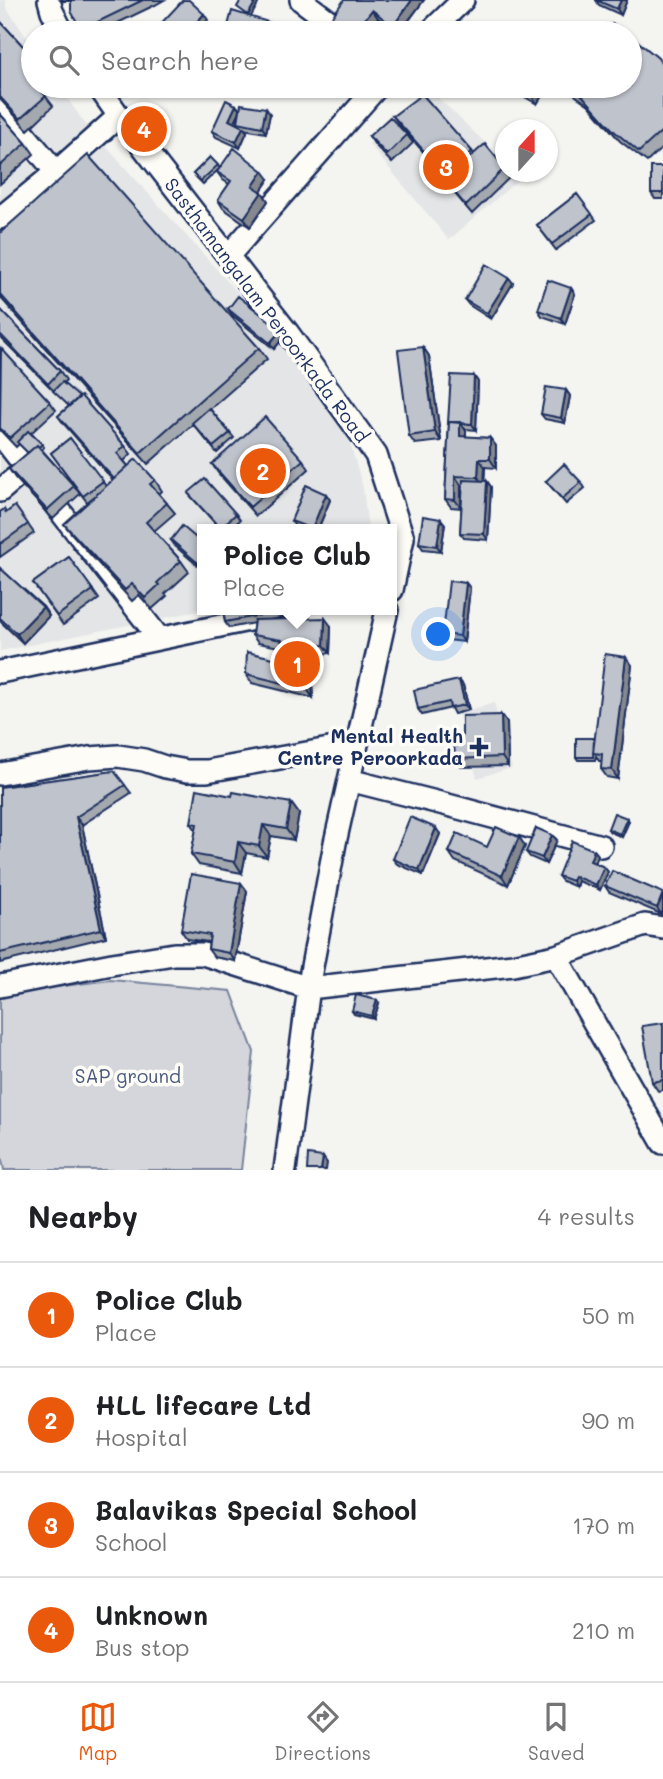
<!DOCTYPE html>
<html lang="en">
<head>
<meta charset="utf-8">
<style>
	body { margin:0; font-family:Mali,sans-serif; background:#f2f2f2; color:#202124 }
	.compass { position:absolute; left:495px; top:119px; width:63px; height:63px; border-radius:50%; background:#fff; box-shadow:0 2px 5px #0004; rotate:21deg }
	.you { position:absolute; left:439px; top:635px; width:24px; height:24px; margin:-18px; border:5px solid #fff; border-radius:50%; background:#1a73e8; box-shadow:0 0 0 10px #1a73e833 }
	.badge { display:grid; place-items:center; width:46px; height:46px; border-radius:50%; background:#ea580c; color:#fff; font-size:23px; font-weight:700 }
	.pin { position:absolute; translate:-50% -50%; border:4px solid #fff; box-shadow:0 2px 7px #0006 }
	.popup { position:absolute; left:197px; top:524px; width:200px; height:91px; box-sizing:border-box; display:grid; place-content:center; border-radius:0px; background:#fff; filter:drop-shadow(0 2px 5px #0005); font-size:23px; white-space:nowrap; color:#757577 }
	.popup b { font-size:26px; color:#202124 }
	.popup::after { content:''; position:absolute; left:50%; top:100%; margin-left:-14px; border:14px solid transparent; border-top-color:#fff }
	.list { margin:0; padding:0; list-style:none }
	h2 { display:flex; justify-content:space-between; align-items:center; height:91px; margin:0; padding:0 28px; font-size:30px }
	h2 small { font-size:23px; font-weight:400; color:#757577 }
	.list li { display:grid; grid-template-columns:46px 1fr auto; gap:21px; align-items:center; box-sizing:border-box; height:105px; padding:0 28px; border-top:2px solid #e0e0e0 }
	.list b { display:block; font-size:26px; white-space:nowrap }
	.list p { margin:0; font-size:23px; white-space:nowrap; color:#757577 }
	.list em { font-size:23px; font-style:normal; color:#757577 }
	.icon { flex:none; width:38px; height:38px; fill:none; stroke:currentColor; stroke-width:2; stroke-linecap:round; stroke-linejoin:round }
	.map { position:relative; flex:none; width:663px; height:1170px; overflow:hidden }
	.search { position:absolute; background:#fff; box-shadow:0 2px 5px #0004; left:21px; right:21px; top:21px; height:77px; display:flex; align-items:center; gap:18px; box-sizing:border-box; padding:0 24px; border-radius:38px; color:#757577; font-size:26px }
	.sheet { height:511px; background:#fff }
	nav { display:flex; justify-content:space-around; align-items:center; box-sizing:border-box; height:98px; border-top:2px solid #e0e0e0; background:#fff; font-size:19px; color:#757577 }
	nav a { display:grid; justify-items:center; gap:4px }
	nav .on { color:#ea580c }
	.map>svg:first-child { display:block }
</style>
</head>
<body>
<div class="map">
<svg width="663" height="1170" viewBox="0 0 663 1170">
	<rect width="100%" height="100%" fill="#f4f4f1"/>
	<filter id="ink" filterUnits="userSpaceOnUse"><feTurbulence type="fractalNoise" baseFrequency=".0143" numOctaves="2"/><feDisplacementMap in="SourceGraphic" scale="14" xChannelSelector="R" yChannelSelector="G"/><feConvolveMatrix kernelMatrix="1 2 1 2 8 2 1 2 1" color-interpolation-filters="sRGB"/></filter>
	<g filter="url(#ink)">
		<path fill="#e4e5e6" d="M0,0h6v7l27,40v39h26l24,35 256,284 24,83 5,41h-166l1,81 -203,41z
			M428,88l77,74v10h11l5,5 -72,63 -80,-96z
			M494,703l18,65 -35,10 -6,-24 -16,4 -5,-18 14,-4 -6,-23z"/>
		<path fill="#d4d6db" stroke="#78829c" stroke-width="2" d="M111,980l120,11 23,61 -13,118h-237l-4,-20v-156z"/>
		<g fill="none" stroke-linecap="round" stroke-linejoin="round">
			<defs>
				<path id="minor" d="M49,0l3,11 11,22
					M301,0l44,33
					M429,33l34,-33
					M98,86l21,30 169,217 88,122 27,83 -11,52
					M0,105l56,67
					M0,218l56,-46 63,-56
					M229,255l149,-169
					M0,434l159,204
					M0,491l27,-23
					M0,672l297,-62
					M0,774l89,-16 29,-2 26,4 21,7 22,4h20l150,-27
					M349,780l95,24 157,42
					M556,956l89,-31 18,3
					M0,986l112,-22 62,-10h29l106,34 204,-23 43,-9 107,187
					M285,1170l26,-198 24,-129 52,-233"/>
			</defs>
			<use href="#minor" stroke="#1b2f5e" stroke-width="26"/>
			<use href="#minor" stroke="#fdfcf7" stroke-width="21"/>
		</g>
		<path fill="#a4a8af" stroke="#1b2f5e" stroke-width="2" fill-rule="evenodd" d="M60,0h104l-9,5 -58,28h-14l-2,-3 -10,-29h-10z
			M424,0l-24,33 -22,-15 -9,12 2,3h-31l-6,-4 -5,-8z
			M596,0h31l-6,15 -22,-10z
			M0,21l33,36v29h10l-3,3 13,17 -25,24 -28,-31z
			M663,66v81l-16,15 -27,-21 -31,-36 -13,-9 -7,-10z
			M286,86h14l-1,4z
			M506,86h42l-11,18z
			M236,105l4,5 30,4 -4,19 -22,-4 3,3 -7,16 -24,-11 -4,-6zM239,113l-1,9 2,3 -5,-2z
			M0,114l26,29 8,11 -34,30z
			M393,116l79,35 2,3 31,14 1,4h2l3,4 -39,38 -22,-26 -6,-8 2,-2 -47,-54z
			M407,135l6,8 -21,20 -17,-18 -6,-9z
			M210,157l10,11 49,11 -8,12 7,10 -18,26 -27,-19 -5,-8 11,-16 -6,-4 -6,-8 2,-3 -16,15 -10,-10z
			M663,167v32h-8l-4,-6z
			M577,194l19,26 -40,30 -19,-25z
			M0,233l259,115 8,11 -57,50 24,29 -17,15 -24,-29 -45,40 -148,-167z
			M509,278l4,5 -22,36 -22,-14 -4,-5z
			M571,288l4,6 -10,30 -23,-8 -4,-6z
			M0,309l60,62 6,9 -3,3 62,63 6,8 -7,7 4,5 27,14 7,11 -3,3 16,19 -21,18 27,30 8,11 -24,22 2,2 -15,13 -13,-14 -7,6 -60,-67 -8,-10 31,-28 -8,6 -36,-49 19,-15 36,48 7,-6 -49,-56 -6,-8 11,-10 -69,-69z
			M228,309l53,21 4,6 -11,13 -42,-34z
			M423,347l6,9 12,85 -26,3 -6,-8z
			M0,349l50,53 6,8 -25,23 13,14 -2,3 32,36 6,8 -27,25 -38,-41 -6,-9 19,-16 -9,-9 -3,3 -16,-17z
			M474,376l4,6 -2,48 -11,-1 1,2v6l24,1 6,8v22l-11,-1 -1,14h3l4,6 -3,53 -24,-2 -4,-5 3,-48h-2v23l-10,-1 -6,-8 4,-75z
			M566,390l4,6 -5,27 -20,-4 -4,-5z
			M303,460l6,9 -53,47 -38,-43 -6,-9z
			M546,481l35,1 4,6 -19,16z
			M188,493l48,21 4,6 -10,9h-10z
			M326,494l4,6 -12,29h-16l-7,-3 -4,-5z
			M15,506l19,27 -34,24v-45l6,1z
			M441,519l4,5 -4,27 -18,-2 -4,-6z
			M171,540l31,3v26l-27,-23z
			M69,557l30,42 -36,26 -30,-42z
			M0,568l43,39 6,9 -26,27 -23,-22z
			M466,583l4,5 -6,54 -17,-2 -4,-6z
			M223,610h77v4l-30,6 61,6 -1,27 -20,2 3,43 -61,-15 -6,-9 32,-15 2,-12 -22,-4 -6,-8 2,-12 -25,5 -4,-6z
			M632,665l-14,114 -11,-2 -6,-8 1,-8h-3l-3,-5 -1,4h-17l-2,-3 19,-18z
			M459,680l4,5 6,25 -15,4 -3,-6 -29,7 -4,-6z
			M501,715l6,8 1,43 -47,1 -6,-8z
			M114,771l17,22 -49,32 24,112 -106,26v-176z
			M232,796l59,7 8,11 -5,26 -23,-4 -4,21 -21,-4 -4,20 -43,-8 -8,-11 5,-24 -5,-7z
			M627,818l2,3 -7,16 -12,-5 -2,-3z
			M440,834l-17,41 -26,-11 -4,-5z
			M552,835l5,5 -11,24 -16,-7 -4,-5z
			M519,837l6,9 -17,39 -53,-24 -6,-9 38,-5z
			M594,850l4,5 -3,8 9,4 4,5 -8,18 -22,-9 -2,6 -14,-6 -4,-5z
			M241,883l6,8 -12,70 -21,-4 -6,-8 1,-7 -22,-3 -6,-9z
			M605,886l58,7v18l-2,3 -52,-22z
			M379,1003l-5,16 -20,-5 -2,-3z
			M663,1023v67l-5,1 -6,-9z"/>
		<path fill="#86888f" stroke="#1b2f5e" stroke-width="2" d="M412,0h12l-25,33 -6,-7z
			M621,0h6l-6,15 -4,-6z
			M256,1l2,3 -8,14 -2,-3z
			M372,10l6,8 -9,12 2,3h-6l-4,-9z
			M204,14l4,6 -12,13h-9z
			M537,86h11l-11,18 -6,-9z
			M236,105l4,6 -7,15 -4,-6z
			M266,108l4,6 -4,19 -4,-6z
			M243,127l4,5 -7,16 -4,-6z
			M263,171l6,8 -10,15 -6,-8z
			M262,192l6,9 -18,26 -6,-9z
			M509,278l4,5 -22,36 -4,-6z
			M571,288l4,6 -10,30 -4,-6z
			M281,330l4,6 -11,13 -4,-6z
			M423,347l6,9 12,85 -6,-9z
			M474,376l4,6 -2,48 -4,-6z
			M566,390l4,6 -5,27 -4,-5z
			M460,422l6,9v14l-6,-9z
			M490,438l6,8v22l-6,-9z
			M479,459l6,8 -1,19 -6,-9z
			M455,476l6,9v23l-6,-8z
			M487,481l4,6 -3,53 -4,-6z
			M326,494l4,6 -12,29h-6z
			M441,519l4,5 -4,27 -4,-5z
			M202,558v11l-4,-6z
			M466,583l4,5 -6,54 -4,-6z
			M43,607l6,9 -26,27 -6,-9z
			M325,618l6,8 -1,27 -6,-8z
			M304,646l6,9 3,43 -6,-9z
			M626,657l6,8 -14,114 -6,-9z
			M459,680l4,5 6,25 -4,-5z
			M501,715l6,8 1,43 -6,-9z
			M291,803l8,11 -5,26 -8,-11z
			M76,817l6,8 24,112 -5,-8z
			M627,818l2,3 -7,16 -2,-3z
			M263,825l8,11 -4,21 -8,-11z
			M436,828l4,6 -17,41 -4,-5z
			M552,835l5,5 -11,24 -4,-6z
			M519,837l6,9 -17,39 -6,-9z
			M238,842l8,11 -4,20 -7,-11z
			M594,850l4,5 -4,12 -4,-6z
			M604,867l4,5 -8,18 -4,-5z
			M574,876l4,5 -2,6 -4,-6z
			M241,883l6,8 -12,70 -6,-8z
			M663,895v16l-2,3 -4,-6z
			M377,1000l2,3 -5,16 -2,-3z
			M323,1157l4,6 -1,7h-5z"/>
		<path fill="#bfc3cc" stroke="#1b2f5e" stroke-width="2" d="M71,0h72l-62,30 -10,-19z
			M183,0h6l15,14 -17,19h-31l-2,-2z
			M241,0h13l2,1 -8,14 -11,-8z
			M344,0h68l-19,26 -21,-16 -11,14 7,5 -3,4h-19l-17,-12z
			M596,0h25l-4,9z
			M232,11l72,22h-78z
			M0,21l33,36v20l-2,2 2,3v4h4l9,10 -26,23 -20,-22z
			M612,24l13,7 3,2h-23z
			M630,35l28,23 5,8v64l-24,22 -26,-22 -32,-36 -12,-8h61z
			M515,86h22l-6,9z
			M422,94l50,57 -26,25 -53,-60z
			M226,100l10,5 -7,15 14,7 -7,15 -24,-11z
			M241,104l25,4 -4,19 -24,-5z
			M0,114l26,29 -26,23z
			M390,117l17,18 -20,20 -18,-19z
			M485,144l20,24 -39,38 -22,-26z
			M234,148l29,23 -10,15 9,6 -18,26 -26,-18 13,-19 -14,-9z
			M88,155l171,193 -119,105 -140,-159v-61z
			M210,157l8,8 -17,16 -8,-7z
			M651,167h12v26h-12z
			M577,194l15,20 -40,30 -15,-19z
			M486,264l23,14 -22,35 -22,-13z
			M548,280l23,8 -10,30 -23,-8z
			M238,296l43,34 -11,13 -42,-34z
			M0,309l60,62 -12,13 -48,-50z
			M423,347l12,85 -26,4 -11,-86z
			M1,348l49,54 -40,36 -10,-10z
			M451,375l23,1 -2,48 -23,-2 -1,1z
			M62,382l17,15 -10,9 -16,-15z
			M546,387l20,3 -5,28 -20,-4z
			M81,396l44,50 -8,7 11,13 -14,13 -56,-63z
			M209,408l21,25 -17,14 -21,-24z
			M265,417l38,43 -53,47 -38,-43z
			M449,422h11v14l30,2v21h-11l-1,18 -23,-1v24l-10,-1z
			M28,431l14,13 -3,3 -2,-2 -9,8 -11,-11z
			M70,438l33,43 -20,15 -32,-43z
			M37,445l37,41 -27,24 -38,-41z
			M136,459l19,21 -5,4 17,19 -21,19 35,39 -24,22 2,2 -14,13 -13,-14 -7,6 -61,-66z
			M564,464l17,18 -19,17 -16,-18z
			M205,479l31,35 -16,14 -32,-35z
			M463,480l24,1 -3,53 -24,-1z
			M306,485l20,9 -14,35 -21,-8z
			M15,506l13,18 -28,20v-32l4,-3 2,4z
			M423,516l18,3 -4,27 -18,-3z
			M182,526l20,17v15l-4,5 -27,-23z
			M69,557l24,33 -36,26 -24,-33z
			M0,568l43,39 -26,27 -17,-16z
			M449,581l17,2 -6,53 -17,-2z
			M223,610h64l-62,12z
			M325,618l-1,27 -20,1 3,43 -61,-15 1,-22 31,7 4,-19 -30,-5 2,-15z
			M605,654l21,3 -14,113 -11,-1 1,-15 -9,-1z
			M459,680l6,25 -15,3 -1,-6 -31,7 -4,-19z
			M501,715l1,42 -47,2 -1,-18h8v-25z
			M576,738h18l-1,19h-17z
			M114,771l11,14 -49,32 25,112 -101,24v-166z
			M197,789l35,7 1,-4 58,11 -5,26 -23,-4 -4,21 -21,-4 -3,20 -44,-8 6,-30 -6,-1z
			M614,813l13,5 -7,16 -12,-5z
			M410,817l26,11 -17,42 -26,-11z
			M496,827l23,10 -17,39 -53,-24 8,-19 30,14z
			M536,828l16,7 -10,23 -16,-6z
			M572,841l22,9 -4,11 14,6 -8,18 -22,-9 -2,5 -14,-5z
			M612,871l51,22 -6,15 -52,-22z
			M191,874l50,9 -12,70 -21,-4 2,-14 -29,-5z
			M356,995l21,5 -5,16 -20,-5z
			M663,1023v57l-11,2 -10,-56z
			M308,1155l15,2 -2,13h-14z"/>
	</g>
	<path fill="#1b2f5e" stroke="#fdfcf7" stroke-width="2.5" d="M475.5 736.5h7v7h7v7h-7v7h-7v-7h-7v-7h7z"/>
	<g text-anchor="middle" stroke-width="7" stroke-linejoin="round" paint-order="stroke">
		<g font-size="19" fill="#1b2f5e" stroke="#fdfcf7">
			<text transform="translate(267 310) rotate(53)" y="7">Sasthamangalam Peroorkada Road</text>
		</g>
		<g font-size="19" font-weight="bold" fill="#1b2f5e" stroke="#fdfcf7" text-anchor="end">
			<text x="463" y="743">Mental Health<tspan x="463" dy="22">Centre Peroorkada</tspan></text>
		</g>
		<g font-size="19" fill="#49597d" stroke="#fdfcf7">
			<text x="128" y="1083">SAP ground</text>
		</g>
	</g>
</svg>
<svg class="compass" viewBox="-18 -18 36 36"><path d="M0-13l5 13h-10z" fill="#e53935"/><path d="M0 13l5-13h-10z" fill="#757577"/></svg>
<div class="you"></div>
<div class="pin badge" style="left:297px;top:664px">1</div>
<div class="popup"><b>Police Club</b>Place</div>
<div class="pin badge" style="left:263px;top:471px">2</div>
<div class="pin badge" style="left:446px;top:167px">3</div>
<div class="pin badge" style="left:144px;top:129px">4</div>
<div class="search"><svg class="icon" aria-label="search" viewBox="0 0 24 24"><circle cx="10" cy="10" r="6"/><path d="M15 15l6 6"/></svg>Search here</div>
</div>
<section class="sheet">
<h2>Nearby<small>4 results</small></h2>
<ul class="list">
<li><span class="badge">1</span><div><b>Police Club</b><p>Place</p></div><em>50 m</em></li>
<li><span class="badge">2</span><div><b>HLL lifecare Ltd</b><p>Hospital</p></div><em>90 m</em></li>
<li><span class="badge">3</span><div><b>Balavikas Special School</b><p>School</p></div><em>170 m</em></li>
<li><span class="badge">4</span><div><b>Unknown</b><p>Bus stop</p></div><em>210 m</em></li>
</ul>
</section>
<nav>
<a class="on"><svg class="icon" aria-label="map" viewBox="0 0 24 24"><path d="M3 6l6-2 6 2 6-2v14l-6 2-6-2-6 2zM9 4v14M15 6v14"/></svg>Map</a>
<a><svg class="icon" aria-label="directions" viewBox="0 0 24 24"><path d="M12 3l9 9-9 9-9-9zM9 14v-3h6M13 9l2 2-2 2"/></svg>Directions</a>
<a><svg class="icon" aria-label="saved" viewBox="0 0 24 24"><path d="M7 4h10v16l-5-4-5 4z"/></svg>Saved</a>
</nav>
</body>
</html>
